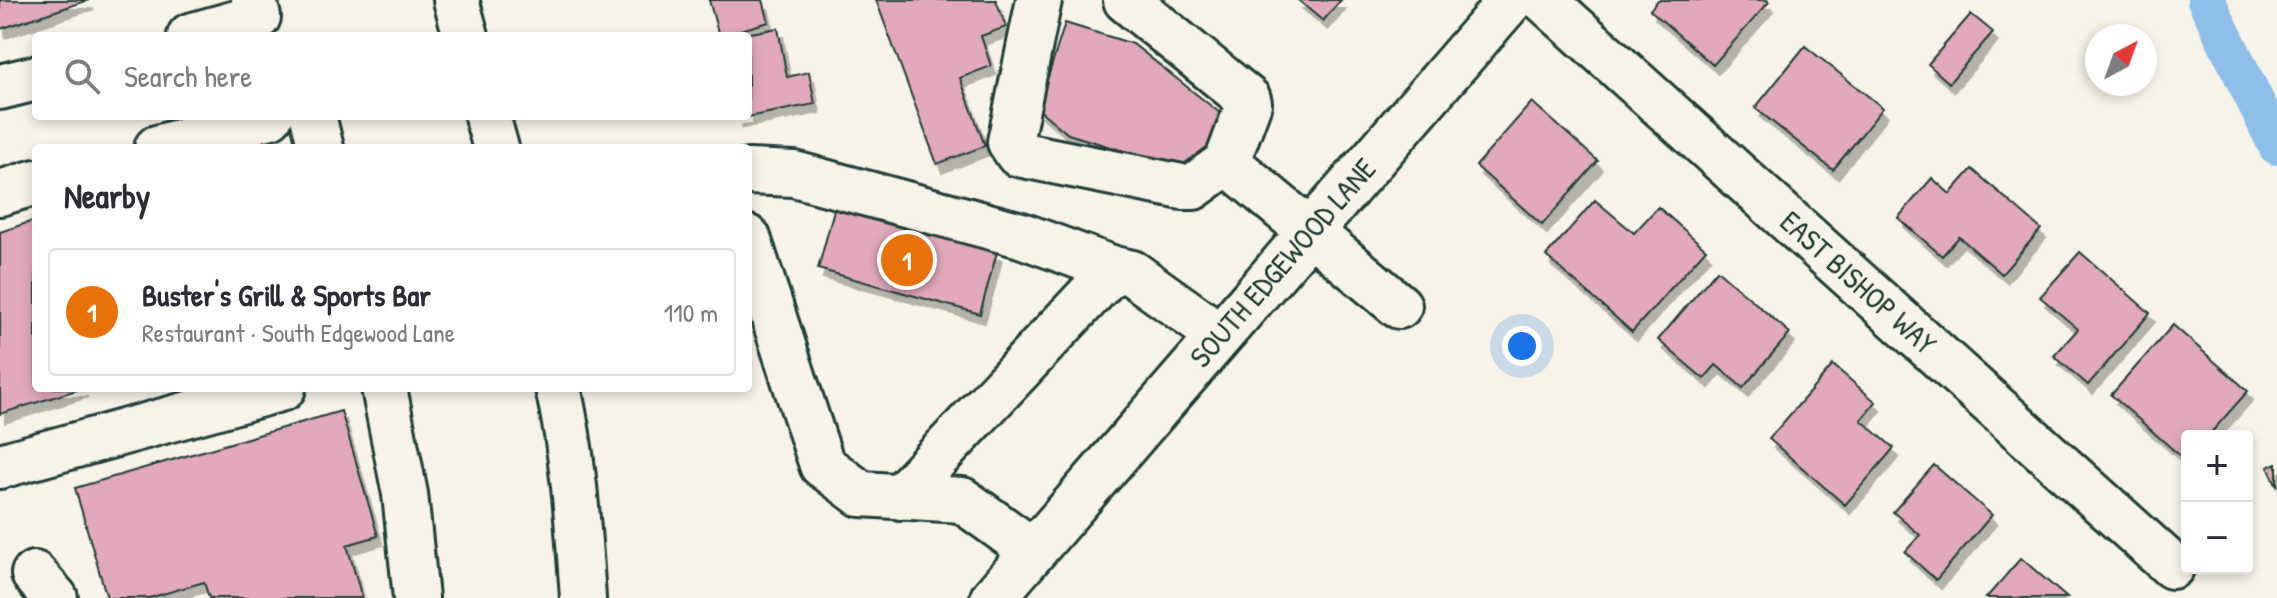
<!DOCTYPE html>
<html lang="en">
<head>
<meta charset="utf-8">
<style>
	body { margin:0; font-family:"Patrick Hand",sans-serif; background:#f7f7f7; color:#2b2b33 }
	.controls { position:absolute; right:24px; bottom:24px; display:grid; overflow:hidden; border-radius:8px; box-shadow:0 4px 12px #0003 }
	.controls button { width:72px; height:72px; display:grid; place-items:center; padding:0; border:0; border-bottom:2px solid #e1e1e2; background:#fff; color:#2b2b33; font:40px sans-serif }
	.compass { position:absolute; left:2085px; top:24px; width:72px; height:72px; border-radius:50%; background:#fff; box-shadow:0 4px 12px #0003; rotate:41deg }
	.you { position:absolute; left:1522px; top:346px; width:28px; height:28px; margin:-20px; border:6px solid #fff; border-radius:50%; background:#1a73e8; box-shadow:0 0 0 12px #1a73e833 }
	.badge { display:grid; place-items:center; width:52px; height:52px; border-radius:50%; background:#d1495b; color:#fff; font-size:26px; font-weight:700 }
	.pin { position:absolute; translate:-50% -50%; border:4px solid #fff; box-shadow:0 2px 8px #0006 }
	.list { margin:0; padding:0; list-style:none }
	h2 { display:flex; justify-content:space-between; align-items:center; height:104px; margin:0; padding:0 32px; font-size:34px }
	h2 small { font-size:26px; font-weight:400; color:#7c7c81 }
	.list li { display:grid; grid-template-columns:52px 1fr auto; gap:24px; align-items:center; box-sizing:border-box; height:128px; margin:0 16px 16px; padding:0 16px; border:2px solid #e1e1e2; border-radius:8px }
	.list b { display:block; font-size:30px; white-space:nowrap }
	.list p { margin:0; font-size:26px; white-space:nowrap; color:#7c7c81 }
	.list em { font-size:26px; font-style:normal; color:#7c7c81 }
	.icon { flex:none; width:44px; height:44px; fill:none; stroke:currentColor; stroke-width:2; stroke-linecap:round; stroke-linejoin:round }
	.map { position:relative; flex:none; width:2277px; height:598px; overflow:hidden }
	.search { position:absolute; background:#fff; box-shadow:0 4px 12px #0003; left:32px; top:32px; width:720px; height:88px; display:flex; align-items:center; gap:20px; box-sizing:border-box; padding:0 28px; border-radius:8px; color:#7c7c81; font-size:30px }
	.panel { position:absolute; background:#fff; box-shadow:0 4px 12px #0003; left:32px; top:144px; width:720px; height:248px; border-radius:8px }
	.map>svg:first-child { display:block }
</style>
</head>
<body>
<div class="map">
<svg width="2277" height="598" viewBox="0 0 2277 598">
	<defs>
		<filter id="shadow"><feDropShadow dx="5" dy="9" stdDeviation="0" flood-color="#0004"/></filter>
	</defs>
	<rect width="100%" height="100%" fill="#f7f3e8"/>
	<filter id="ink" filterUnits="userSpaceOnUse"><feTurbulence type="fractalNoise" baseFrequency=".0125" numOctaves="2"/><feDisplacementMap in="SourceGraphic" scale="16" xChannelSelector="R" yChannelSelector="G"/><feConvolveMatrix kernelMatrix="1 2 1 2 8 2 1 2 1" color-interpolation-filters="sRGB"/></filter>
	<g filter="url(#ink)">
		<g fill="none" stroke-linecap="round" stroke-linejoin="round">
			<path stroke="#8ebee9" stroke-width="38" d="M2206,0l71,146"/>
		</g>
		<path fill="#e1a9bb" stroke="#1f3d34" stroke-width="2" filter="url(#shadow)" d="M0,0h89l-89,29z
			M709,0h54l6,22 -50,14z
			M876,0h120l10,27 -25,9 10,30 -31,12 25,68 -48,18z
			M1298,0h43l-18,21z
			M1658,0h109l2,2 -56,63 -63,-55z
			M1971,14l22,18 -44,51 -21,-19z
			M1065,23l68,21 87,69 -11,32 -20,26 -121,-37 -30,-25z
			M778,28l9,49 22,-5 6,32 -78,15v-3h11v-80h-14z
			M1805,46l78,62 -50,62 -78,-62z
			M1532,102l66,59 -56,64 -66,-59z
			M1972,169l69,60 -39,45 -43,-37 -17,19 -44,-38 34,-40 18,16z
			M1595,200l39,33 24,-26 48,42 -74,83 -86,-76z
			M835,206l162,46 -17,62 -162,-45z
			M36,220v168h47l-83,26v-182z
			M2080,252l70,61 -62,72 -34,-29 24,-27 -38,-32z
			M1717,270l73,63 -47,55 -27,-23 -12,14 -46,-39z
			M2173,325l75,66 -40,45h-21l-1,25 -75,-66z
			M1833,365l43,37 -15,18 33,28 -49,57 -76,-66z
			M341,411l37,125 -31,9 15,53h-153l-5,-16 -55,16h-42l-32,-110z
			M2277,463v23l-9,-19z
			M1934,465l58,50 -56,65 -31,-28 15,-17 -27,-23z
			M2021,558l46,40h-81z"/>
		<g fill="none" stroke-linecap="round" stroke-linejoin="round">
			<defs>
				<path id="minor" d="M1039,0l-29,142 8,12 164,33h11l34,-25
					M1126,0l122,99 1,4 -22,59 172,144
					M1544,0l628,566
					M190,36l68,-19 -4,-17
					M0,87l36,-9
					M313,116l8,32
					M157,148l113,-32
					M748,172l46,2 227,61 93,34
					M0,193l36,-11
					M748,238l74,227 39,29 101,6 71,51
					M384,388l21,106 11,104
					M0,466l283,-78
					M900,497l214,-228 18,4 88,63
					M34,574l21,24
					M993,598l518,-598"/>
				<path id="major" d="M456,0l10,36
					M487,116l9,32
					M558,388c16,69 20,139 25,210"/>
			</defs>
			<use href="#minor" stroke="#1f3d34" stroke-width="50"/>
			<use href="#major" stroke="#1f3d34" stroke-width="50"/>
			<use href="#minor" stroke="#f7f3e8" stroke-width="44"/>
			<use href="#major" stroke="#f7f3e8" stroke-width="44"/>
		</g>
	</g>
	<g text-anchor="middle" stroke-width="7" stroke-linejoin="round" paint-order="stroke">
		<g font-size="30" fill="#1f3d34" stroke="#f7f3e8">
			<text transform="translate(1283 263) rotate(-49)" y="10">SOUTH EDGEWOOD LANE</text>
			<text transform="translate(1858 283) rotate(42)" y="10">EAST BISHOP WAY</text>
		</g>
	</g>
</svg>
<div class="controls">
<button>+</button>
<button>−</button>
</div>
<svg class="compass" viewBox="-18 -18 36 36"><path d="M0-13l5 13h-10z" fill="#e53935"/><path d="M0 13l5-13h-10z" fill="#7c7c81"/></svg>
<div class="you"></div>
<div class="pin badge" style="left:907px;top:260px;background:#e8710a">1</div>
<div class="search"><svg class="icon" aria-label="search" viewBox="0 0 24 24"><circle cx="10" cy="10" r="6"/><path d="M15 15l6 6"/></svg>Search here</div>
<section class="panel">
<h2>Nearby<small></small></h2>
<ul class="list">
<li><span class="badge" style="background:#e8710a">1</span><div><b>Buster's Grill &amp; Sports Bar</b><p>Restaurant · South Edgewood Lane</p></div><em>110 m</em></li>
</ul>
</section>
</div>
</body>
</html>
